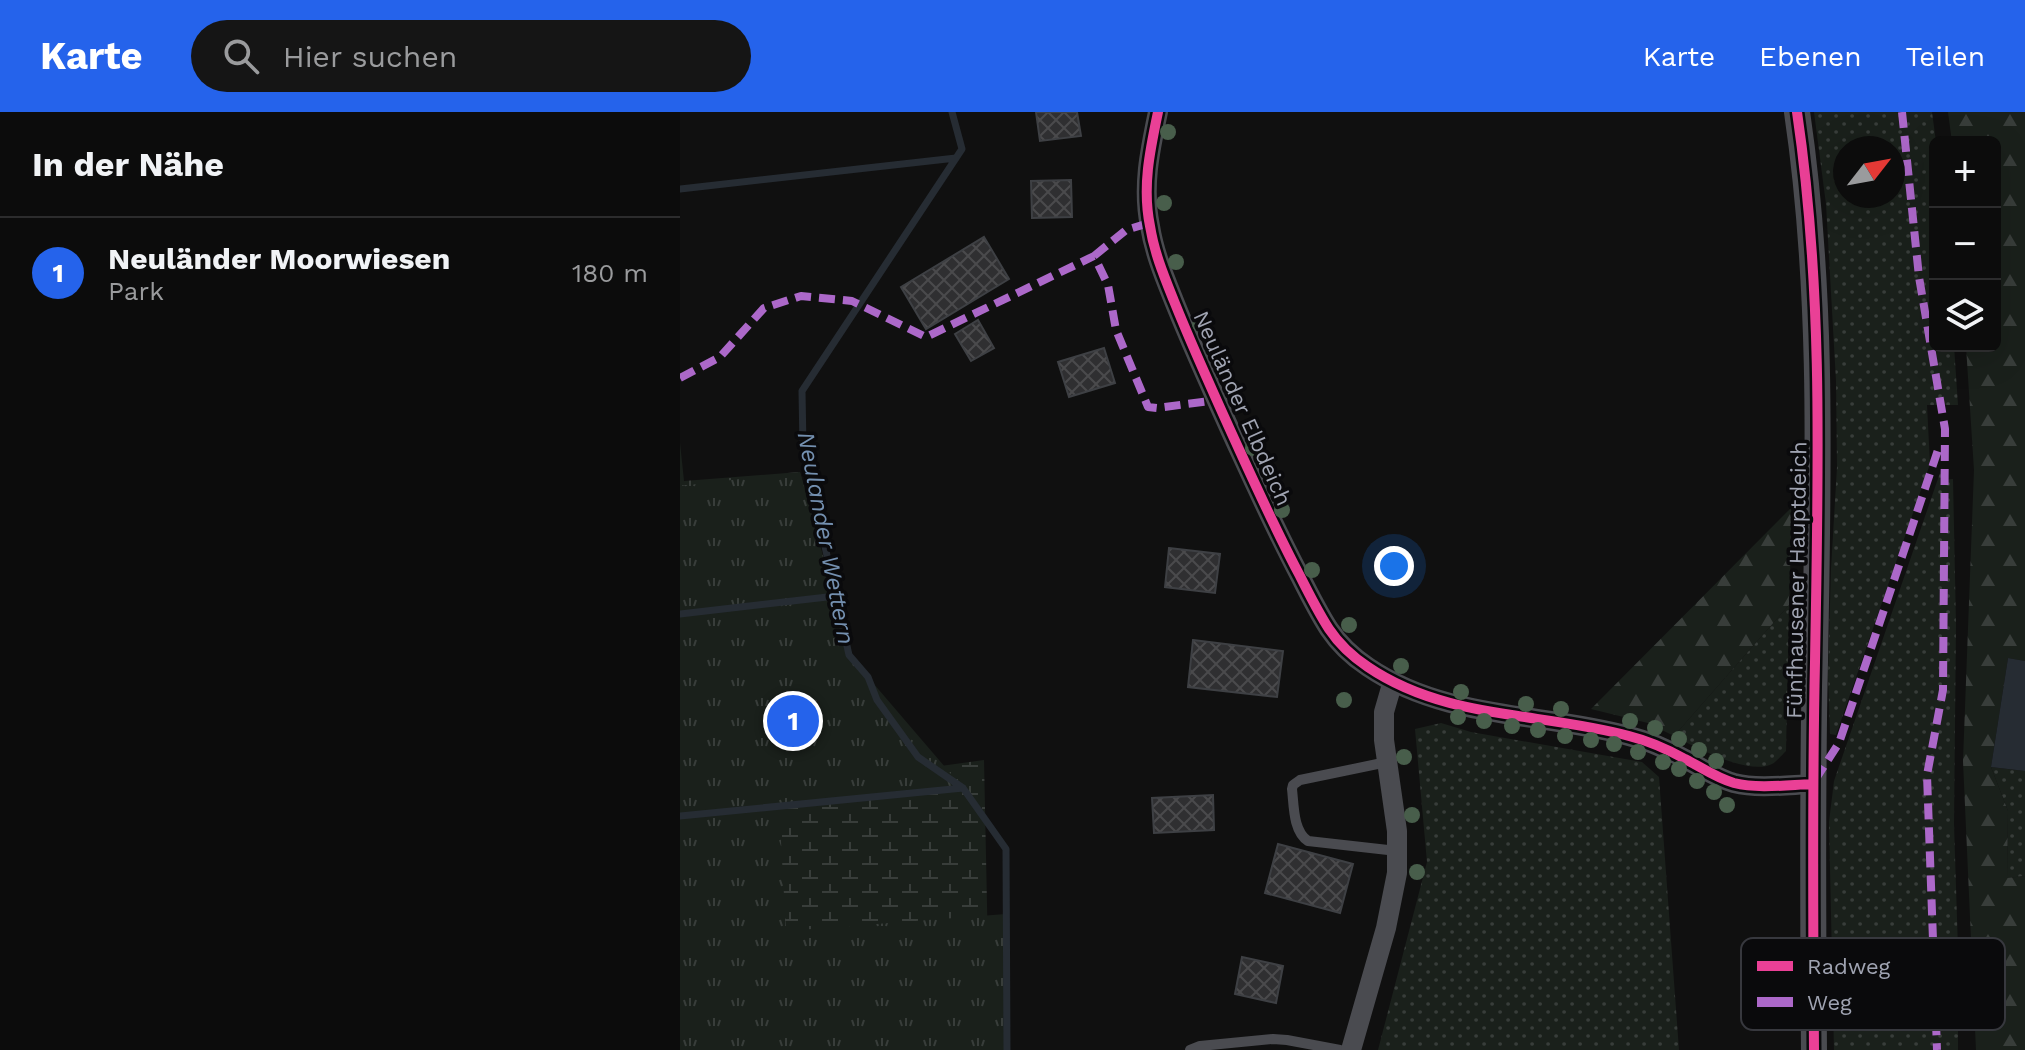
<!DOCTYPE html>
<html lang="de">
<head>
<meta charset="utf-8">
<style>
	body { margin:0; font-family:"Work Sans",sans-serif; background:#151515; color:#f1f3f6 }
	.controls { position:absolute; right:24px; top:24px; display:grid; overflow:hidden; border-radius:12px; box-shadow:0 8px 32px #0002 }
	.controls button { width:72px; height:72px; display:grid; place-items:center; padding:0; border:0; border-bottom:2px solid #2c2c2d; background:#0c0c0c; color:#f1f3f6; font:40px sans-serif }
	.compass { position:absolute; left:1153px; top:24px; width:72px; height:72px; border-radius:50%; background:#0c0c0c; box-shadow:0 8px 32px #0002; rotate:59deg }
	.you { position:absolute; left:714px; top:454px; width:28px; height:28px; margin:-20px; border:6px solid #fff; border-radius:50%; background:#1a73e8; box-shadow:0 0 0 12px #1a73e833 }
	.badge { display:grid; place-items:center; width:52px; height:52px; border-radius:50%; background:#2563eb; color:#fff; font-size:26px; font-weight:700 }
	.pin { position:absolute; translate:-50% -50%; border:4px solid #fff; box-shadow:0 2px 8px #0006 }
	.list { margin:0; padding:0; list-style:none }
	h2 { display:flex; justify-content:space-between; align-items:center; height:104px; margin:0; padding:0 32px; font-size:34px }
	h2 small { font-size:26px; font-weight:400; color:#9a9b9d }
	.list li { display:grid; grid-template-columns:52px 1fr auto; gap:24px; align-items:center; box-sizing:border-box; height:112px; padding:0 32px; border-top:2px solid #2c2c2d }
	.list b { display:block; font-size:30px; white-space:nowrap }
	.list p { margin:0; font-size:26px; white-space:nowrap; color:#9a9b9d }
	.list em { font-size:26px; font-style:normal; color:#9a9b9d }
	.icon { flex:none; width:44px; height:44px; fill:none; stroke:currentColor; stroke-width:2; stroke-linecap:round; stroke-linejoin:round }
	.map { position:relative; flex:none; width:1345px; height:938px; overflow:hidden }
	header { display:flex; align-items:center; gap:48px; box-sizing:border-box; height:112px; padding:0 40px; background:#2563eb; color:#fff }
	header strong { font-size:38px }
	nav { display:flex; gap:44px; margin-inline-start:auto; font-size:28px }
	.search { width:560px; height:72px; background:#151515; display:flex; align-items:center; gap:20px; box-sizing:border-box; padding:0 28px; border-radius:44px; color:#9a9b9d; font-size:30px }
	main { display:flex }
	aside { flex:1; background:#0c0c0c }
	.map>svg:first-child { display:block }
</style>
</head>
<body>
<header>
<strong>Karte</strong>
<div class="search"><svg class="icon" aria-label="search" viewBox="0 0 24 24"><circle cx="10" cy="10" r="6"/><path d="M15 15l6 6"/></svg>Hier suchen</div>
<nav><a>Karte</a><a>Ebenen</a><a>Teilen</a></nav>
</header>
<main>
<aside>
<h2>In der Nähe<small></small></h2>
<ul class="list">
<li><span class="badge">1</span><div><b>Neuländer Moorwiesen</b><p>Park</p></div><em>180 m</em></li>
</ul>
</aside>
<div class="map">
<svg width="1345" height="938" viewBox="0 0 1345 938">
	<defs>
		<pattern id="grass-dots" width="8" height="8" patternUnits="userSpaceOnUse" patternTransform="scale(2)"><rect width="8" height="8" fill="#1a201b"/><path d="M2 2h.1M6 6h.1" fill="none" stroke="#383d3a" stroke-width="1.8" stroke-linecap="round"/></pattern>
		<pattern id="forest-firs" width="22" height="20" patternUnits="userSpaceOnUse" patternTransform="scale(2)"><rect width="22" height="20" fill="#1a201b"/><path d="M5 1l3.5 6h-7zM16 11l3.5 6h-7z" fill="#383d3a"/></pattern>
		<pattern id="wetland-marsh" width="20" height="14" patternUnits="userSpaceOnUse" patternTransform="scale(2)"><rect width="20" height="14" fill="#1a201b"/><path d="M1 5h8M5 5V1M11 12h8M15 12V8" fill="none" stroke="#383d3a"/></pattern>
		<pattern id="park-tufts" width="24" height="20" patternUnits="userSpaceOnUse" patternTransform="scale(2)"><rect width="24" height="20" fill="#1a201b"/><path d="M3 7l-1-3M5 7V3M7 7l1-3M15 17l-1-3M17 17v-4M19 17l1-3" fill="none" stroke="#383d3a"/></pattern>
		<pattern id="building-cross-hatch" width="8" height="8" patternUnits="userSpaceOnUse" patternTransform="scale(2)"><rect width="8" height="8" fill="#2f2f31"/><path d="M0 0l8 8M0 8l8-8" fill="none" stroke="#4a4a4c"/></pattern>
	</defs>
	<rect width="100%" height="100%" fill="#101010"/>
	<path fill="url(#grass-dots)" fill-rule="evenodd" d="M1134,0h118l4,30 -1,204h19l4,59h-31l3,59 -94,271 -6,-1 -2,-59 3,-106 6,-102 -1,-86 -10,-177zM1213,36v48h-48v-48z
		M1262,355l1,13 10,-1 3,146 -2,199 4,126v100h-124l-5,-228 5,-41z
		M1109,493l-3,146c-4,4 -10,11 -14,13 -23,12 -77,-17 -98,-28z
		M761,611l30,9 171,30 17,15 20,273h-301l49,-188 -12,-133z
		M1311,655l34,4v105l-18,2 1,-67z"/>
	<path fill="url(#forest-firs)" d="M1268,0h77v549l-17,-3 -17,109 17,44 -1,67 18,-2v174h-49l-13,-289 11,-291 -8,-124h29v-204h-43z
		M1112,395l-3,98 -115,131 -26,-13 -57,-14z"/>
	<path fill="url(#wetland-marsh)" d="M0,331l4,38 116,-9 83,302 101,-14 6,290h-310z"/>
	<path fill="url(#park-tufts)" d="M120,360l49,183 114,133 -184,18 7,125 220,-17 1,136h-327v-564z"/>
	<path fill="#262c33" d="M1328,546l17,3v110l-34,-4z"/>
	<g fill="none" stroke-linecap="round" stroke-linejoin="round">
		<path stroke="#262c33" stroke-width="7" d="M272,0l10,37 -160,242 1,56 46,208 19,22 9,23 41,57 45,31 43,61 1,201
			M0,77l276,-31
			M0,502l156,-18
			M0,704l283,-28"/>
	</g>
	<path fill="url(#building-cross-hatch)" stroke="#3e4044" stroke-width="2" d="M356,0h41l4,24 -41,5z
		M391,68l1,37 -40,1 -1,-37z
		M304,125l25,42 -83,50 -25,-42z
		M298,208l16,28 -23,13 -16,-27z
		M424,236l11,35 -46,14 -11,-35z
		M489,436l51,6 -5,39 -50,-6z
		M513,528l90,11 -6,46 -89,-10z
		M533,683l1,35 -60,3 -2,-35z
		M598,732l75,20 -13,49 -75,-20z
		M562,845l41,9 -7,37 -41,-9z"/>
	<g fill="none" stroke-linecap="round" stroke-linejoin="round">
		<path stroke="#4a4b50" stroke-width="10" d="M707,650l-87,18 -7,5 -1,4c2,17 1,42 16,52l89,10
			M510,938l10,-4 73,-7 14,1 53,10"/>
		<path stroke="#4a4b50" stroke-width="20" d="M478,0c-8,38 -16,75 -8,114 4,26 14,50 24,75 18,45 38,89 58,133 22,48 43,95 68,142 9,18 18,36 29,53 10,15 24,28 39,38 78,53 173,45 261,69 20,5 38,13 56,23 16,8 31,19 49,24 24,6 53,2 78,1
			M671,938l35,-122 11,-55v-42l-13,-91v-28l9,-31"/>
		<path stroke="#4a4b50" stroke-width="26" d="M1117,0c27,183 21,366 18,550 -3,130 -2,259 -1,388"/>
		<path stroke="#ac68c9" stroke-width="8" stroke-dasharray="16 8" stroke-linecap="butt" d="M1222,0l17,165 26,152 -2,261 -16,85 10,275
			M414,144l32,-26 23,-7
			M0,266l40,-21 44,-49 37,-12 51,5 74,36 168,-81 14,29 8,45 32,77 9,1 60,-8
			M1135,668l24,-37 101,-299"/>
		<defs>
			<path id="cycleway" d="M478,0c-8,38 -16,75 -8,114 4,26 14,50 24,75 18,45 38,89 58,133 22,48 43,95 68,142 9,18 18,36 29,53 10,15 24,28 39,38 78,53 173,45 261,69 20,5 38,13 56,23 16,8 31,19 49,24 24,6 53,2 78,1
				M1117,0c27,183 21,366 18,550 -3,130 -2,259 -1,388"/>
		</defs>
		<use href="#cycleway" stroke="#0a0a0c" stroke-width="15"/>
		<use href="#cycleway" stroke="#ea4096" stroke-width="10"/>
	</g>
	<g fill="#485e4b">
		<circle cx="488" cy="20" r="8"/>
		<circle cx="484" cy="91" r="8"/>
		<circle cx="496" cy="150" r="8"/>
		<circle cx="520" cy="212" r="8"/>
		<circle cx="573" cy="336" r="8"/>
		<circle cx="602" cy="398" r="8"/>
		<circle cx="632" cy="458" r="8"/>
		<circle cx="669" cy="513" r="8"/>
		<circle cx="721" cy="554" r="8"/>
		<circle cx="781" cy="580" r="8"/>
		<circle cx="664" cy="588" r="8"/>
		<circle cx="846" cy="592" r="8"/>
		<circle cx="881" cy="597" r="8"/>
		<circle cx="778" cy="605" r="8"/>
		<circle cx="804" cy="609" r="8"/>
		<circle cx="950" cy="609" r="8"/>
		<circle cx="832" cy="614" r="8"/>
		<circle cx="975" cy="616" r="8"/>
		<circle cx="858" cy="618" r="8"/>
		<circle cx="885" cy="624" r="8"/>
		<circle cx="999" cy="627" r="8"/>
		<circle cx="911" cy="628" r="8"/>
		<circle cx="934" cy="632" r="8"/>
		<circle cx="1019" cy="638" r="8"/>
		<circle cx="958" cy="640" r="8"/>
		<circle cx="724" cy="645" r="8"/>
		<circle cx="1036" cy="649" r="8"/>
		<circle cx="983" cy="650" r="8"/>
		<circle cx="999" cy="657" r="8"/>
		<circle cx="1017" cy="669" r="8"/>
		<circle cx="1034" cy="680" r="8"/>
		<circle cx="1047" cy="693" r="8"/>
		<circle cx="732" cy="703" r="8"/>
		<circle cx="737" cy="760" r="8"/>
	</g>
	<g text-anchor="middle" stroke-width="7" stroke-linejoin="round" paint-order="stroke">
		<g font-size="22" fill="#a0a4b2" stroke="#0a0a0c">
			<text transform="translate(563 296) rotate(66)" y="8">Neuländer Elbdeich</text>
			<text transform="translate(1116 468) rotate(-89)" y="8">Fünfhausener Hauptdeich</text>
		</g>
		<g font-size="24" font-style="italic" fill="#7490b0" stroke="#0a0a0c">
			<text transform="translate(146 426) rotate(79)" y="8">Neulander Wettern</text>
		</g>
	</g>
	<rect x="1061" y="826" width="264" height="92" rx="12" fill="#0a0a0c" stroke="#37383e" stroke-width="2"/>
	<rect x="1077" y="849" width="36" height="10" fill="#ea4096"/>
	<rect x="1077" y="885" width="36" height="10" fill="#ac68c9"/>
	<g font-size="22" fill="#a0a4b2">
		<text x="1127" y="862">Radweg</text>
		<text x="1127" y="898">Weg</text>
	</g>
</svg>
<div class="controls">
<button>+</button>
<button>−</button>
<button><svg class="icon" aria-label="layers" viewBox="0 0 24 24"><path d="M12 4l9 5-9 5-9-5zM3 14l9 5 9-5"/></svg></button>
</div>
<svg class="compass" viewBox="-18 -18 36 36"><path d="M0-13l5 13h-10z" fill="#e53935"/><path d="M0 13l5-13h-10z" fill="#9a9b9d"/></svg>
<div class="you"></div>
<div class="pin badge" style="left:113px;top:609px">1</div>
</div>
</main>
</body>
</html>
